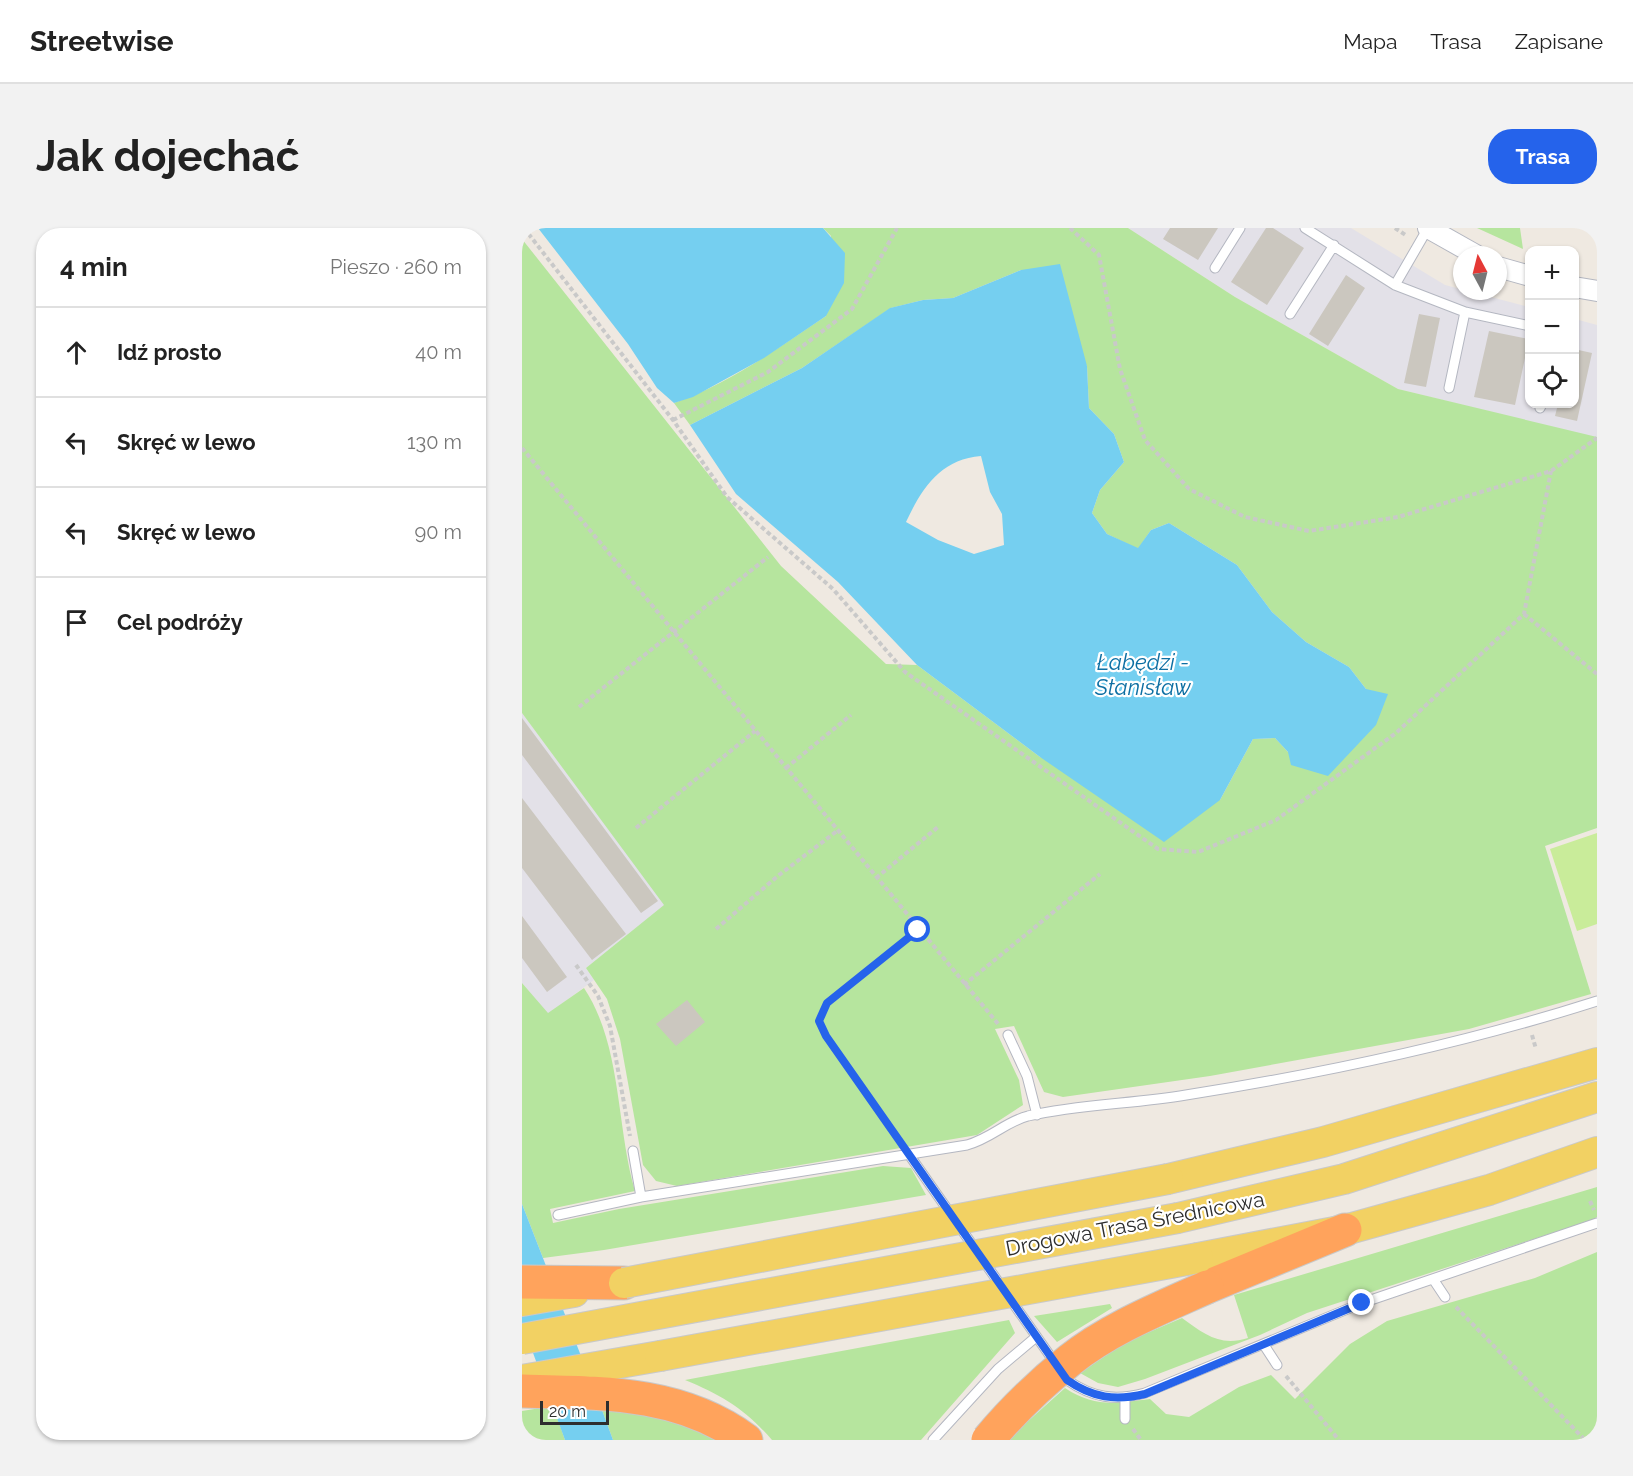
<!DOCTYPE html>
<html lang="pl">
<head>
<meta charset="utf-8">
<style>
	body { margin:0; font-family:Raleway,sans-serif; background:#f2f2f2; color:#222 }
	.controls { position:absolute; right:18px; top:18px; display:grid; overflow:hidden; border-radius:12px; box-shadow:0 2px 4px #0004 }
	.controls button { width:54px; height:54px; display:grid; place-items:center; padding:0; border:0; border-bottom:2px solid #e0e0e0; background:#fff; color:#222; font:30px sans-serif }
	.compass { position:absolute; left:931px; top:18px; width:54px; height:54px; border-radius:50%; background:#fff; box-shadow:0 2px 4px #0004; rotate:353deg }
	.scale { position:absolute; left:18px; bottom:15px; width:69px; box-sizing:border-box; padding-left:6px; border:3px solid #2e2e2e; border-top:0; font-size:16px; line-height:21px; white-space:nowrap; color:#2e2e2e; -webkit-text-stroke:4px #fff; paint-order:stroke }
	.stop { position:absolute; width:18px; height:18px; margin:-14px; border:4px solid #2563eb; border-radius:50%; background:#fff }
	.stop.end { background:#2563eb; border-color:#fff; box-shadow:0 2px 6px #0008 }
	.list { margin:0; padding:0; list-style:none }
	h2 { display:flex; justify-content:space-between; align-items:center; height:78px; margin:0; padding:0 24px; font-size:26px }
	h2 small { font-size:20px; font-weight:400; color:#767676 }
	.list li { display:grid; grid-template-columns:39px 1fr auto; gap:18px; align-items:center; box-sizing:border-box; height:90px; padding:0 24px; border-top:2px solid #e0e0e0 }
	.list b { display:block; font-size:22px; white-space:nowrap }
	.list em { font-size:20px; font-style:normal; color:#767676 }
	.icon { flex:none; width:33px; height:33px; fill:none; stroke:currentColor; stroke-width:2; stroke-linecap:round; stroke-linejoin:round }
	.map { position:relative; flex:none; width:1075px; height:1212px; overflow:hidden; border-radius:24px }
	header { display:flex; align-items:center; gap:36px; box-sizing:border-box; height:84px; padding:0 30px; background:#fff; border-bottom:2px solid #e0e0e0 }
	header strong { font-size:28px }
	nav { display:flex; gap:33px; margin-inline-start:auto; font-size:21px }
	.intro { display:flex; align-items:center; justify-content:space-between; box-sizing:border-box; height:144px; padding:0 36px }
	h1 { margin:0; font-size:42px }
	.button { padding:15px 27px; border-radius:24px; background:#2563eb; color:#fff; font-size:21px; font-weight:700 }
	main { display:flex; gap:36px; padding:0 36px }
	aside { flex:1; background:#fff; border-radius:24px; box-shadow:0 2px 4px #0004 }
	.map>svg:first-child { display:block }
</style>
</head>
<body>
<header>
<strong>Streetwise</strong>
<nav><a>Mapa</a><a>Trasa</a><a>Zapisane</a></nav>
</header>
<div class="intro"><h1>Jak dojechać</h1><a class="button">Trasa</a></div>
<main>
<aside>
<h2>4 min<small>Pieszo · 260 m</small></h2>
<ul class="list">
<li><svg class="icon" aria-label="ahead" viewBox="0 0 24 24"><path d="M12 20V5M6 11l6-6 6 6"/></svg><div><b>Idź prosto</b></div><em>40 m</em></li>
<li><svg class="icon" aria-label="left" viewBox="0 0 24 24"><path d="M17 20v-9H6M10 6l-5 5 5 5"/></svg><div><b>Skręć w lewo</b></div><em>130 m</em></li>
<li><svg class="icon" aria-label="left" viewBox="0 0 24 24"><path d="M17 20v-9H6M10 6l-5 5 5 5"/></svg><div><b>Skręć w lewo</b></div><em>90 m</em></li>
<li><svg class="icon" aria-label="arrive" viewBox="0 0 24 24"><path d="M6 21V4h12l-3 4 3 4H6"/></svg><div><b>Cel podróży</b></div></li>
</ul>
</aside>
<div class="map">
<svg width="1075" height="1212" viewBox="0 0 1075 1212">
	<rect width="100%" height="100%" fill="#efe9e1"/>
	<path fill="#e3e1e8" d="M606,0h223l94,57 84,22 1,97h44l1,-85 22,6v113l-199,-49 -163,-92z
		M0,485l143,192 -79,63 8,12 -46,34 -26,-31z"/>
	<path fill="#b6e59e" d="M301,0h305l107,69 163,92 199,48v391l-52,18 46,148 -122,35 -259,47 -147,21 -19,-5 -30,-66 -19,3 24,51 4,25 -46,30 -300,51 -21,-5 -13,-16 -23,-126 -13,-40 -21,-31 78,-63 -142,-192v-474l259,327 105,98 31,1 123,92 180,43 33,-61 22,-1 13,14 78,-63 -17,-22 -43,-25 -34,-30 -35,-47 -68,-42 -18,7 -13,19 -31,-15 -15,-21 8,-23 24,-28 -10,-28 -25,-26 -2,-42 -66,-96 -68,28 -30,2 -32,8 -89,60 -112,57 -16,-22c55,-19 104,-55 152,-87l5,-80z
		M955,0h43l3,21z
		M0,755l26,30 36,-25c38,57 32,138 51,203l-85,18 3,14 66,-14 264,-43 28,2 15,27 -322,55 -61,8 -21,-54z
		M1075,959v30l-5,3 -285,93 -47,22 -115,44 -27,8 -20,-4 -18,-10 46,-31 56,-24c22,16 38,29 66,20l-14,-43z
		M1075,1024v188h-590l58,-52c30,20 51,15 85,11l16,15 23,3 50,-30 32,-12 24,24 55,-55 37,-23 148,-43z
		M588,1076l2,4 -55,34 -23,-26z
		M487,1092l6,13 -94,107h-149c-26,-30 -50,-45 -87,-60z
		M31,1178l12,34h-43v-29z
		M128,1179l75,33h-112l-11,-30z"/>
	<path fill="#c9ec9a" d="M1075,605v91l-20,7 -27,-82z"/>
	<path fill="#75cff0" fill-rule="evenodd" d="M16,0h285l22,25 -1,30 -18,33 -62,42 -71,39 -19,6 -17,-15 -29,-44z
		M538,36l27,102 2,42 25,26 10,28 -24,28 -8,23 15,21 31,14 13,-18 18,-7 68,42 35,47 34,30 43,25 17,22 22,5 -12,31 -48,51 -37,-11 -3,-13 -13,-14 -22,1 -33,61 -56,42 -124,-85 -123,-92 -79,-83 -102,-88 -46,-69 112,-57 88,-60 33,-8 30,-2 68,-28zM459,228l9,36 12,22 2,31 -30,9 -36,-14 -32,-18c16,-34 35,-63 75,-66z
		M0,976l80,206 11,30h-48l-43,-117z"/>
	<path fill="#cbc7bf" d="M648,0h48l-20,32 -35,-21z
		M744,0h7l31,20 -37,57 -36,-23z
		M824,47l19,13 -37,58 -19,-12z
		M897,86l21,4 -14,69 -22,-4z
		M967,103l40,8 -14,66 -41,-8z
		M1052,121l18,4 -15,68 -22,-5 3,-12h16z
		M0,490l136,183 -17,12 -119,-158z
		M0,570l104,136 -34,26 -70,-92z
		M0,688l45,61 -20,15 -25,-34z
		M165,772l18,22 -29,24 -20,-22z"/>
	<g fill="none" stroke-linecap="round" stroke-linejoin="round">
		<defs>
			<path id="service" d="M783,0l90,57 70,27 65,14
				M693,40l25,-40
				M873,57l33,-57
				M768,86l44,-69
				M927,160l16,-76
				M1018,180l2,-4
				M486,807l19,41 10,39
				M111,923l8,46
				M388,928l157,224c26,18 48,21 78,13l217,-90 235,-80
				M36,987l83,-18 326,-52c25,-7 38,-23 61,-29 51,-12 106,-12 158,-21 139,-22 277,-51 411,-94
				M911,1051l12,18
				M742,1117l13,20
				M603,1170v21
				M411,1212l65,-71 38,-32"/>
			<path id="minor" d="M906,0l48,27
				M976,39l32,9
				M1052,59l23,4"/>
			<path id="primary" d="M646,951l155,-37 274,-79
				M656,990l166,-39 253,-82
				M676,1030l147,-28 144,-40 108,-38
				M0,1073l52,-9
				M0,1152l138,-24"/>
			<path id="motorway" d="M0,1054l102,1
				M685,1059l138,-57
				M0,1163c79,2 158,0 224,49"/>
		</defs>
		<use href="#service" stroke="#b4b7c1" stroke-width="11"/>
		<use href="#minor" stroke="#b4b7c1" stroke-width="22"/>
		<use href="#primary" stroke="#c9c9c9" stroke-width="32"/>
		<use href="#motorway" stroke="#c9c9c9" stroke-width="35"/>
		<path stroke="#c9c9c9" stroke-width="4" stroke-dasharray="4.5 3" stroke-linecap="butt" d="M2,0l149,192 54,77 106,92 72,83 253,177 40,3 78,-32 120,-87 128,-119 27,-143
			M548,0l29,27 21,114 25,71 44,49 56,28 64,14 89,-14 153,-46 46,-33
			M873,0l12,8
			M151,192l95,-48 84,-63 45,-81
			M0,220l477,577
			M1002,386l73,60
			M57,479l189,-150
			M264,540l65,-53
			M114,600l119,-97
			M354,650l62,-51
			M194,701l63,-54 58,-44
			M54,737l22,31 12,30 20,110
			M442,757l136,-111
			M1010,807l4,14
			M378,913l-74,-105 -7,-15 8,-18 91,-73
			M1068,973l4,9
			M934,1079l129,133
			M764,1148l53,64
			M611,1201l8,11
			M0,1208l2,4"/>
		<use href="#service" stroke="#fff" stroke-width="9"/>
		<use href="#minor" stroke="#fff" stroke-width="20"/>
		<use href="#primary" stroke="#f2d163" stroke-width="30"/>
		<use href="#motorway" stroke="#ffa35c" stroke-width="33"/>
		<defs>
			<path id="primary-bridge" d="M102,1055l544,-104
				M0,1111l656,-121
				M138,1128l538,-98"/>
			<path id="motorway-bridge" d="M466,1212c24,-29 52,-56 82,-80 40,-32 91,-52 137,-73"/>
		</defs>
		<use href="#primary-bridge" stroke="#c9c9c9" stroke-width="32" stroke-linecap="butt"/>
		<use href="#motorway-bridge" stroke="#c9c9c9" stroke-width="35" stroke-linecap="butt"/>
		<use href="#primary-bridge" stroke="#f2d163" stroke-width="30"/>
		<use href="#motorway-bridge" stroke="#ffa35c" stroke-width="33"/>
	</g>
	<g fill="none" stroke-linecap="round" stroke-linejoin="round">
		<path stroke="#2563eb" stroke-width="8" d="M396,702l-91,73 -8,18 7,15 241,344c26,18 48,21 78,14l217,-91"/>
	</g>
	<g text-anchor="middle" stroke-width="4.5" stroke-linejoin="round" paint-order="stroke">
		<g font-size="21" fill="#2e2e2e" stroke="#fff">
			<text transform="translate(613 996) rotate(-11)" y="7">Drogowa Trasa Średnicowa</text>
		</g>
		<g font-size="22" font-style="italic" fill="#0d6fa3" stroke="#fff">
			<text x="621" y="442">Łabędzi -<tspan x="621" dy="25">Stanisław</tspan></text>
		</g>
	</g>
</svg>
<div class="controls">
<button>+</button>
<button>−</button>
<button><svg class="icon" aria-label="locate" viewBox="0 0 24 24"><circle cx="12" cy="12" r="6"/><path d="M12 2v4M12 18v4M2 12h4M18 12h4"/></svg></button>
</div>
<svg class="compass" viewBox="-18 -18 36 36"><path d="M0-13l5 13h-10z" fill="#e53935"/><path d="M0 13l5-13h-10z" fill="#767676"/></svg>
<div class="scale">20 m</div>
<div class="stop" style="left:396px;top:702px"></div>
<div class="stop end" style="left:840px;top:1075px"></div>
</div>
</main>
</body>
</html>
